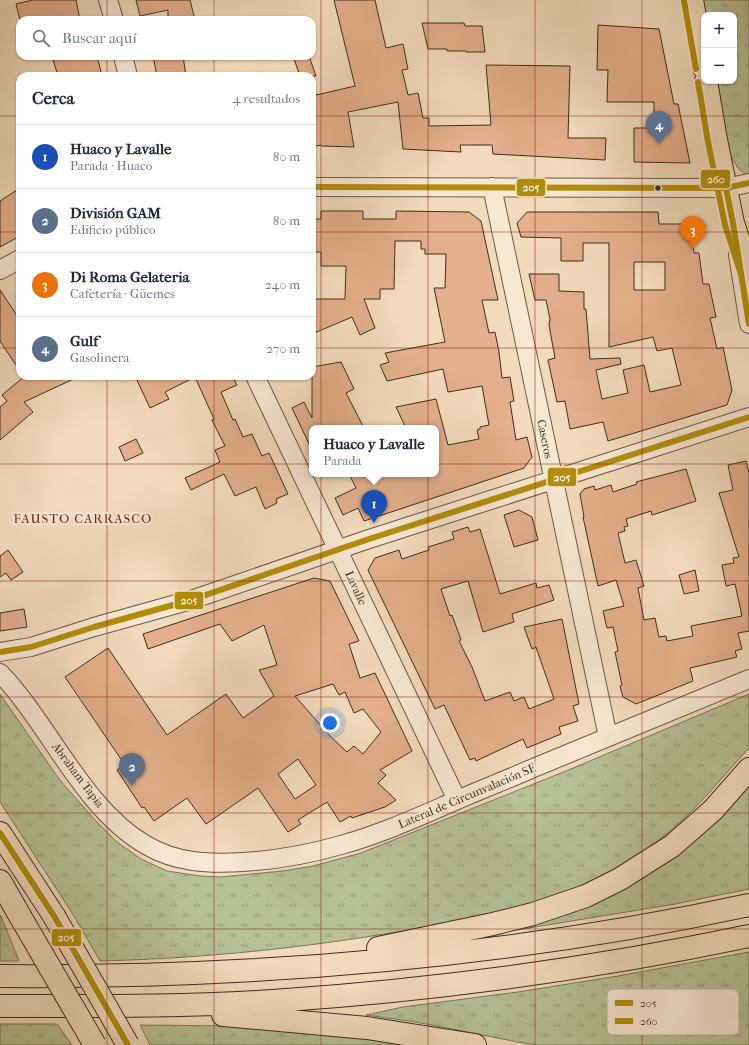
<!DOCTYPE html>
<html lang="es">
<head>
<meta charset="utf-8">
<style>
	body { margin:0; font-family:"IM FELL French Canon",serif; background:#f6f6f7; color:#1f2937 }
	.controls { position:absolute; right:12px; top:12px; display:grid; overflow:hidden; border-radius:8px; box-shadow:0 1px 3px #0004 }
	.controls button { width:36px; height:36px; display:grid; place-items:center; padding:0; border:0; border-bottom:1px solid #e0e1e3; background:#fff; color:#1f2937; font:20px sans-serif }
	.you { position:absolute; left:330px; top:723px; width:14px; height:14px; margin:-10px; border:3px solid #fff; border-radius:50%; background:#1a73e8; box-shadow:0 0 0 6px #1a73e833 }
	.badge { display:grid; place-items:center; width:26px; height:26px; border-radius:50%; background:#8f2418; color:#fff; font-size:13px; font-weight:700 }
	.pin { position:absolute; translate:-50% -33px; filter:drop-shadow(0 1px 2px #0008) }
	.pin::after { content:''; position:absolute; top:21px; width:14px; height:12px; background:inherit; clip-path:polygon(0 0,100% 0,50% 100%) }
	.popup { position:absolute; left:309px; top:425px; width:130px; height:52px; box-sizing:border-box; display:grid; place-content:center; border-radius:8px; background:#fff; filter:drop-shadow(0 1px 3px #0005); font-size:13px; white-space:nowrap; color:#747a83 }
	.popup b { font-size:15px; color:#1f2937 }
	.popup::after { content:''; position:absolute; left:50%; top:100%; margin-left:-8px; border:8px solid transparent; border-top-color:#fff }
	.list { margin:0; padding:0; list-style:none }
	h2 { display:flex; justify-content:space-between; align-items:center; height:52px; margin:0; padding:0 16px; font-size:17px }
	h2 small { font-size:13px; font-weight:400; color:#747a83 }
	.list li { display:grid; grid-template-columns:26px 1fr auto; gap:12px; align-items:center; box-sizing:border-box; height:64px; padding:0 16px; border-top:1px solid #e0e1e3 }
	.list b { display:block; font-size:15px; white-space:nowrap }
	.list p { margin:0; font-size:13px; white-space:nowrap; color:#747a83 }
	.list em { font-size:13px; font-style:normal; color:#747a83 }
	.icon { flex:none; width:22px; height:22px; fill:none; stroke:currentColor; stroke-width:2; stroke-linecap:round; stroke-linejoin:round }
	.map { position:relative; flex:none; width:749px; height:1045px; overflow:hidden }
	.search { position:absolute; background:#fff; box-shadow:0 1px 3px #0004; left:16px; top:16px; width:300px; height:44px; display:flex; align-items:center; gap:10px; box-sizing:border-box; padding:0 14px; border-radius:12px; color:#747a83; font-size:15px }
	.panel { position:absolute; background:#fff; box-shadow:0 1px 3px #0004; left:16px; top:72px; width:300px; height:308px; border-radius:12px }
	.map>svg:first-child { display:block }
</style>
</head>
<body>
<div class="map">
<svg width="749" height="1045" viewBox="0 0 749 1045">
	<defs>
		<pattern id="grass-tufts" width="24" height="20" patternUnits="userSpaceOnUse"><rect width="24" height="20" fill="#b6c194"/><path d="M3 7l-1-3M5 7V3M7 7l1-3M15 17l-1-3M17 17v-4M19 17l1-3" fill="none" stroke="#959d78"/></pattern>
	</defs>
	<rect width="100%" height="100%" fill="#f2dbbb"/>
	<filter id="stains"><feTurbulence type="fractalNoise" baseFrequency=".005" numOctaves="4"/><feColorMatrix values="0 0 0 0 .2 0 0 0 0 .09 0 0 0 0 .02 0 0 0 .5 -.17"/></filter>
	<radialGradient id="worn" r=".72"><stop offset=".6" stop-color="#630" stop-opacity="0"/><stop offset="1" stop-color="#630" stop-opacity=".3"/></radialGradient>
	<path fill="url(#grass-tufts)" stroke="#7a7858" d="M702,0h47v174h-4l-7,-6 -9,-14 -13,-73h18v-66h-29z
		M0,694l59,85 35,40 23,23 24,17 26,12 33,5 20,1 63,-6 30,-5 48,-13 205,-82 183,-77v54c-26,28 -51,60 -81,85 -16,13 -34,25 -52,36 -48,30 -115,43 -169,54 -115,22 -230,35 -347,38l-26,-45 -74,-114z
		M749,786v103l-74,15 -158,26 -1,-2 34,-9z
		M0,915l1,1 18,45h-19z
		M749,952v93h-211l-15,-2 -107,-21 -50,-7 37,-8 115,-15 100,-16z
		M0,1024h57l15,21h-72z
		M140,1025l93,1 193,19h-276z"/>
	<path fill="#e3af8c" stroke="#3e2e1d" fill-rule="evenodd" d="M33,0h43l4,20h-60l-4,-16z
		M136,0h54l5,20h-27v-10l-28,6z
		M334,0h41l11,48 17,-4 5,25 -6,1 6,25 10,-2 5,25h6v8l62,-1 -5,-60 84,1 -2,72h38l-1,22 -112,-6 -1,-9h-32l1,7 -58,-3 -5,-47 -50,10 6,35 -33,-1v-1l-9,2v-51l43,-10z
		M422,23h42l1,3h17l3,26h-19v-1h-19v-2h-19z
		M598,25l61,4 15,75h4l12,59 -56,-1v-34h20v-26h-47l1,-32h-11z
		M52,56h45l5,20h-44z
		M153,56h30l3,20h-29z
		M293,56h16l7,20h-16z
		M20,188v48l-20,11v-46z
		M321,211h42v8h33v-8l73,1 12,9 17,79h-16l7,33 6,-1 4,20 3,26 8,-1 4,24 -4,1 6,38 11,-3 5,20 -8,11 -160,53 -6,-13 -15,7 -8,-17 21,-10 -7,-14h87v-46h-30l-10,-21 40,-8 12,46 31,-6 -2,-9 3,-1v-2l9,-2 -7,-39 -34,6 -5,-23 -56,12 -7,-16 9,-3 -4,-9 60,-11 -11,-54h11l1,-34h-21v-5h-4v-8h-26l-1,48h-14v10h-16l11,29 -15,7 -8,-18 -40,17v-35h33l1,-33h-25v-14h-9v-33h9z
		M527,212h131l1,12h24v13l10,8 1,8h5l4,31h6l7,33 -6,1 7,31 6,-2 9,43 -5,15 -119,36 -5,-19 -33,7 -5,-28 -8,1 -9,-42 7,-2 -6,-33 1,-6 -4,-19h-11l-6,-26h30v17l25,1v17h2l4,50 30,-1 1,6 -25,6 6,29 26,-6 -5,-23 21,-5 6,27 31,-7 -9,-37 -15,3 -4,-14 -44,10v-104h-26v18h-22v-23l-40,-1 -4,-14zM634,262h31v28h-31z
		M0,290l20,30v51l-20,-30z
		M341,362l13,27 -8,4 18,35h-52v22l-20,-42 12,-6 8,16v-51z
		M25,376h55l-56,26 9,10 -33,28v-33l7,-6 -5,-6z
		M135,376h97l5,9 -16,7 12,28 2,-1 8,18 9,-3 10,22 7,-3 19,41 -12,5 1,4 -12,6 -9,-22 -21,9 -11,-22 -33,16 -6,-12 35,-16 -5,-12 10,-4 -13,-26 2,-1 -19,-42 -30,15 4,7 -19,9z
		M136,439l7,14 -18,8 -6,-14z
		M746,461l3,12v158l-11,2 4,16 -7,2 2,6 -47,11 3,13 -57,23 -13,-7 -3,-11 2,-1 -7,-33 3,-1 -5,-24 -6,1 -4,-17 21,-5 -8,-26 -18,6 -15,-69h1l-4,-23 4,-5 10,-3 1,4 16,-5 2,7 24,-8 -1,-2 50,-13 10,32 -44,14 -1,-4 -25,8 2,7 -4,1 1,4 -7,2 7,30 11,-3 8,26 -6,2 6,32 11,-2 4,19 7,-1 1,5 26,-5 -2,-10 51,-10 -7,-32 -9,2 -4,-21 12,-2 -1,-5 6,-1 -20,-64 14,-3 -5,-25z
		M519,510l13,7 6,23 -24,7 -10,-32z
		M468,527l2,5 10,-3 20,65 36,-11 1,5 12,-3 5,15 -42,14 2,8 -31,10 -15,-51 -27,8 9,27 2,-1 9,25 -2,1 13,26 13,34 25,-9 4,9 10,-4 5,12 25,-10 -18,-52 -4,2 -8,-22 38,-8 17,85 -6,2 5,15 -19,6 2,7 -34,14 -4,-9 -47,22 -1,-3 -5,2 -26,-55 -9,4 -67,-139 7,-12 24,-8 3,9 27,-9 -1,-3 26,-8 -2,-7z
		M8,550l15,22 -12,8 -5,-7 -6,4v-21z
		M695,570l4,21 -15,3 -5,-19z
		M314,578l16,3 29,60 -10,3 11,34 15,-5 37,78 -32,19 6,5 -8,8 18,17 -11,7 -33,11 -1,-2 -11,6 -13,-20 -29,18 3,4 -13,8 -30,-44 -52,36 -19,-26 -33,23 -10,-14 -2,1 -25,-38 8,-5 -60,-88 43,-29 59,87 59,-41 17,24 31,-22 -15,-26 18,-5 -13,-40 -32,16 -12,-17 -72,25 -5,-15zM333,684l6,11 6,-3 9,21 9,-4 18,23 -18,22 -9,-8 -7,6 -17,-16 -35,-40zM298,759l18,26 -21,14 -17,-25z
		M24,609l3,18 -27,4v-18z"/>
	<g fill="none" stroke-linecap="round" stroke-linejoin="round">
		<defs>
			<path id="minor" d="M108,0l6,20
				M123,56l5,20
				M312,187l414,1 23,-5
				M492,187l116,550
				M738,255l11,69
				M0,270l20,-11
				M255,376l202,424
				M0,652l31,-5 63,-20 97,-27 175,-60 383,-123
				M0,673c50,52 83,136 146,172 30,18 63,19 97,17 33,-2 67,-8 98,-17 40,-11 77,-28 114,-44 25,-11 51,-21 76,-32 73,-30 145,-60 218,-90"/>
			<path id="major" d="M692,0l12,68
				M706,81l10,59 17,83 16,48
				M0,833l54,83
				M0,881l20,35"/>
			<path id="highway" d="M378,948l115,-24 40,-10 53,-18 34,-17 52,-33 41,-36 36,-41
				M0,976c251,2 503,-18 749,-71
				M0,1006c91,0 182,1 273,-5 160,-11 319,-32 476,-65
				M223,1015l144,13 108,17"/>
		</defs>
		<use href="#minor" stroke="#6b5944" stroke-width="20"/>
		<use href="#major" stroke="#3e2e1d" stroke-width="24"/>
		<use href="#highway" stroke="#3e2e1d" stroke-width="24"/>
		<use href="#minor" stroke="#f7e8d3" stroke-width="18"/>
		<use href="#major" stroke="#f2dbbb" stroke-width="22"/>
		<use href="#highway" stroke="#f2dbbb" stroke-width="22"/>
		<defs>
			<path id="major-bridge" d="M20,916l75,129
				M54,916l74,129"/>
		</defs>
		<use href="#major-bridge" stroke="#3e2e1d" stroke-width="24" stroke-linecap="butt"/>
		<use href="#major-bridge" stroke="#f2dbbb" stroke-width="22"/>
		<defs>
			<path id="bus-1" d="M312,187l414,1 23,-5
				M726,188l7,35 16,101
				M0,652l31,-5 63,-20 97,-27 175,-60 383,-123
				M0,833l54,83 74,129"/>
			<path id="bus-2" d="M684,1l12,68
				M698,82l10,60 17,83 16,49"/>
		</defs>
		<use href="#bus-1" stroke="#f7e8d3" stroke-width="9"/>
		<use href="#bus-2" stroke="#f7e8d3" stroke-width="9"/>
		<use href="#bus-1" stroke="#b28e0c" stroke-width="6"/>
		<use href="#bus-2" stroke="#b28e0c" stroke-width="6"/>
	</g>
	<path fill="none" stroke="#8f2418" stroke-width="1" stroke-opacity="0.55" d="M107,0v20M214,0v20M321,0v1045M428,0v1045M535,0v1045M642,0v1045M107,56v20M214,56v20M0,116h20M312,116h437M0,232h20M312,232h437M0,348h20M312,348h437M107,376v669M214,376v669M0,464h749M0,581h749M0,697h749M0,813h749M0,929h749"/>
	<circle fill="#3e2e1d" stroke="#f7e8d3" stroke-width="1.5" cx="658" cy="188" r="3.5"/>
	<g text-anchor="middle" stroke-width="4" stroke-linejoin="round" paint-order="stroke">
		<g font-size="12" fill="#3e2e1d" stroke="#f7e8d3">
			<text transform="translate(545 439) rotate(78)" y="4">Caseros</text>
			<text transform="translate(356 588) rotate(65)" y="4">Lavalle</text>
			<text transform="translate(78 775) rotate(53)" y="4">Abraham Tapia</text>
			<text transform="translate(467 796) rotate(-23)" y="4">Lateral de Circunvalación SE</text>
		</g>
		<g font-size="13" letter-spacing="1" fill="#7a1f14" stroke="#f7e8d3">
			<text x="83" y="523">FAUSTO CARRASCO</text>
		</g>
	</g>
	<rect x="607" y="989" width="132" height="46" rx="6" fill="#f7e8d3" stroke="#c0b09c" stroke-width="1"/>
	<rect x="615" y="1000" width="18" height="6" fill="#b28e0c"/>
	<rect x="615" y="1018" width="18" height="6" fill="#b28e0c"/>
	<g font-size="11" fill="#3e2e1d">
		<text x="640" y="1007">205</text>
		<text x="640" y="1025">260</text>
	</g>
	<g stroke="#f7e8d3" stroke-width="1.5">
		<rect x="700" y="169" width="31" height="20" rx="4" fill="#b28e0c"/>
		<rect x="516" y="178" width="30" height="19" rx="4" fill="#b28e0c"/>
		<rect x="547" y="467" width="30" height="20" rx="4" fill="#b28e0c"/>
		<rect x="174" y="591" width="30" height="19" rx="4" fill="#b28e0c"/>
		<rect x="51" y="928" width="31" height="19" rx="4" fill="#b28e0c"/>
	</g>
	<g font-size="11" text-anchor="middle" font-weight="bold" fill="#fff">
		<text x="716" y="183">260</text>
		<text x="531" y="191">205</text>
		<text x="562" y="481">205</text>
		<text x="189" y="604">205</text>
		<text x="66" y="941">205</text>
	</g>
	<rect width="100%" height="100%" filter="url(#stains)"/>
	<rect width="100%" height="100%" fill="url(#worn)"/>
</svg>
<div class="controls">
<button>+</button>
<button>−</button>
</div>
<div class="you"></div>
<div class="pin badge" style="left:374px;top:523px;background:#1a4fb4">1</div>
<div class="popup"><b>Huaco y Lavalle</b>Parada</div>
<div class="pin badge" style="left:132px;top:786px;background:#5c6f8a">2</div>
<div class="pin badge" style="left:693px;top:249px;background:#e8710a">3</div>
<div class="pin badge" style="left:659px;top:144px;background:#5c6f8a">4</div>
<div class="search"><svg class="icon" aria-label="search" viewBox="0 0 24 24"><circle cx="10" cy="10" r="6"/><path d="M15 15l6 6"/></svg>Buscar aquí</div>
<section class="panel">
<h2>Cerca<small>4 resultados</small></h2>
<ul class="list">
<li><span class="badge" style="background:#1a4fb4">1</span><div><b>Huaco y Lavalle</b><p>Parada · Huaco</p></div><em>80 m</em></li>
<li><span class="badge" style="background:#5c6f8a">2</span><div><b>División GAM</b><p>Edificio público</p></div><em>80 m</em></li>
<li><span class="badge" style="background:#e8710a">3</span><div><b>Di Roma Gelateria</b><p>Cafetería · Güemes</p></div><em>240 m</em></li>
<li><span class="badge" style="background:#5c6f8a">4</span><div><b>Gulf</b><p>Gasolinera</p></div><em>270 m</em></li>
</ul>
</section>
</div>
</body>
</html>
